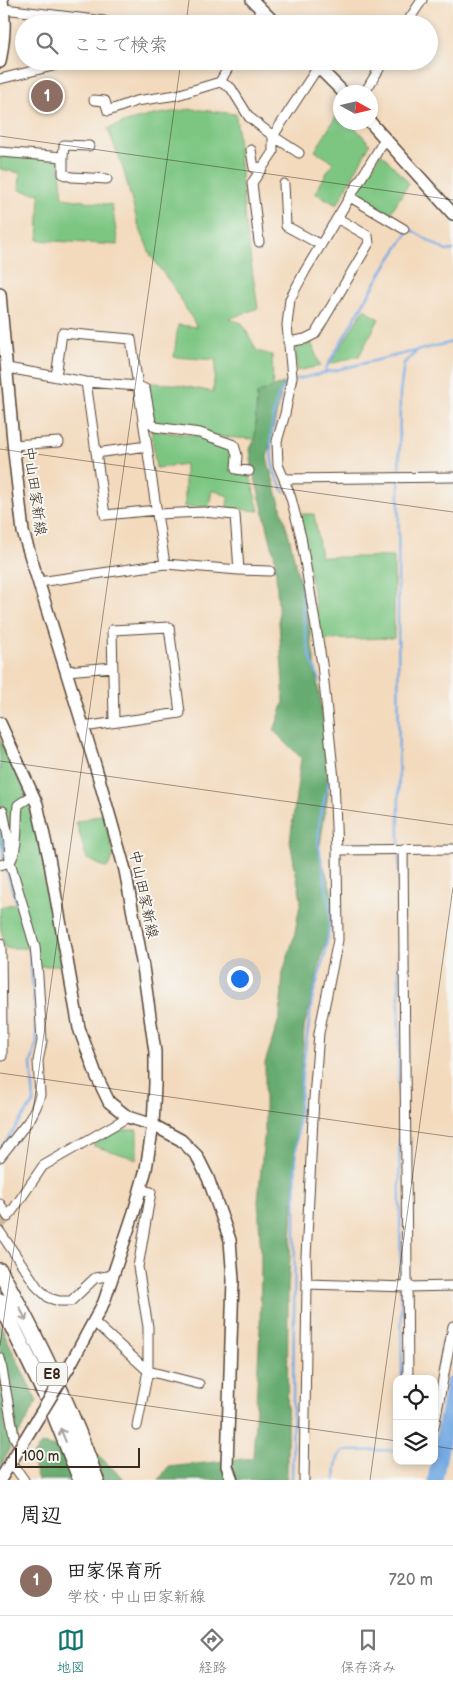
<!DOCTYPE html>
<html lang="ja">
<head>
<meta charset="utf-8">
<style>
	body { margin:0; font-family:"Balsamiq Sans","Klee One",sans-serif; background:#f2f2f2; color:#222 }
	.controls { position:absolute; right:15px; bottom:15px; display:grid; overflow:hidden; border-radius:10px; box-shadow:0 2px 8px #0003 }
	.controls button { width:45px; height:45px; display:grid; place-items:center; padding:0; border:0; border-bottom:1px solid #e0e0e0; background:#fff; color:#222; font:25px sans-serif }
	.compass { position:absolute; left:333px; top:85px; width:45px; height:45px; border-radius:50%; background:#fff; box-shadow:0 2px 8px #0003; rotate:98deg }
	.scale { position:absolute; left:15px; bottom:12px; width:125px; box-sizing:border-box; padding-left:5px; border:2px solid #3b2a1e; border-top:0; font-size:14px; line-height:18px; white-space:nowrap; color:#3b2a1e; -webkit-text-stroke:4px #f6f6f2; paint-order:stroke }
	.you { position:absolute; left:239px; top:978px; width:18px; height:18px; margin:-12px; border:4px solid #fff; border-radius:50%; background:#1a73e8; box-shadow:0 0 0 8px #1a73e833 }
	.badge { display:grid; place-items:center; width:32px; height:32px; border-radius:50%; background:#0f766e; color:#fff; font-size:16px; font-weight:700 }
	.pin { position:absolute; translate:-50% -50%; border:2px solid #fff; box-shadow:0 1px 5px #0006 }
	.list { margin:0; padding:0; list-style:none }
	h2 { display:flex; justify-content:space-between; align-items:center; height:65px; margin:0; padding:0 20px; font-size:21px }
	h2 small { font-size:16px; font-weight:400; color:#767676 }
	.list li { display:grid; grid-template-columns:32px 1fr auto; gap:15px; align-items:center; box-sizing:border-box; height:70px; padding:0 20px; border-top:1px solid #e0e0e0 }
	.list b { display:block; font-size:19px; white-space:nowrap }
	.list p { margin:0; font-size:16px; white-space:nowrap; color:#767676 }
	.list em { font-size:16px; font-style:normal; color:#767676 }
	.icon { flex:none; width:28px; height:28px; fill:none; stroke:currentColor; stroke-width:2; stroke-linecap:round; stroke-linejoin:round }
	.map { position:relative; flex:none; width:453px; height:1480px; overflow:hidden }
	.search { position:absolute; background:#fff; box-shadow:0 2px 8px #0003; left:15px; right:15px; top:15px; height:55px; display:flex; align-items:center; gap:12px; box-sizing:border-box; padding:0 18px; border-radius:28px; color:#767676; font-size:19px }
	.sheet { height:135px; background:#fff }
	nav { display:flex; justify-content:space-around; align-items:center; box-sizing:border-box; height:70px; border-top:1px solid #e0e0e0; background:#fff; font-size:14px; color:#767676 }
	nav a { display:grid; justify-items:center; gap:2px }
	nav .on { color:#0f766e }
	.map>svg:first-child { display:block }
</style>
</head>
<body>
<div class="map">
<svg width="453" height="1480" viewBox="0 0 453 1480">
	<rect width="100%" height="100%" fill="#f6f6f2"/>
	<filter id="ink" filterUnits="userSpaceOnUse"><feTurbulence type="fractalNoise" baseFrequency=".02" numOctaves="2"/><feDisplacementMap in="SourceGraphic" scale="10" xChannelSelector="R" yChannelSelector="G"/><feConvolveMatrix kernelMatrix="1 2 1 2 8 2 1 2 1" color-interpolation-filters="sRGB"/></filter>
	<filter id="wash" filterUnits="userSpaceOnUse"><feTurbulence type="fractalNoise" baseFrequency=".0096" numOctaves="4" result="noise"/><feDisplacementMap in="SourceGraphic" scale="20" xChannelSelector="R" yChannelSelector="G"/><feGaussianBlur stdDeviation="1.12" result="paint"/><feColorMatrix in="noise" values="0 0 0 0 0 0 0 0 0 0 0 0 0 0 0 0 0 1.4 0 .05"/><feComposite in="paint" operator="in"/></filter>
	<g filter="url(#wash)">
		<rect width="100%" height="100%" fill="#f3dabd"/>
		<path fill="#7dc682" stroke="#5c7850" d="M192,109l44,5 9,109 13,85 -29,11 13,4 15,28 15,4 1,33 -16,6 -2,45 -34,-2 -62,-13 -5,-3 -6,-38 25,1 40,8 3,-32 -42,-3 4,-32 19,2 -25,-42 -21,-29 -13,-32 -15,-56 -15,-39c27,-12 55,-16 84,-20z
			M340,110v12l11,1 19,21 -33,61 -22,-12 18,-31 -18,-11z
			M381,153l28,30 -21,34 -33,-21z
			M0,155l59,5 4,38 49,7 6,40 -80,-5 2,-46 -21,-4 1,-17 -20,-4z
			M364,309l15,10 -20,37 -29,8z
			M311,342l9,24 -23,5 -2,-26z
			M151,430l46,6 36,12 1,25 16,3 9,35 -32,-3 1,-12 -16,-6 -3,17h-24v-43l-29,4z
			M299,514h15l7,43h73v81l-72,2z
			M0,739c7,16 17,32 23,49 21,55 28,119 38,177l-27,2 -6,-19h-23l-5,-23v-18l16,-4 -16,-64z
			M103,814l11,42 -7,12 -20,-9 -11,-37z
			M112,1130h25v29l-43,-13 -2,-5z"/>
		<path fill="#66ab70" stroke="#506a47" d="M283,383l-16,75 22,78 20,87 16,112 3,58 -9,58 16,51 -31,126 -16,262 -1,186 -1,4h-127l9,-13 85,-9 7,-129 1,-73 -3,-55 7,-73v-65l15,-47 3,-44 11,-35 7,-37 -11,-59 11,-83 -27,-27 10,-29 -9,-144 -23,-92 -2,-17 5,-10 2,-45z
			M0,1324l37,78 -37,65z
			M41,1444l57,11 27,25h-87l-7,-21z"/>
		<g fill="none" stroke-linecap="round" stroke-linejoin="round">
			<path stroke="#77abe4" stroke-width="2.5" d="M325,373l2,-7 59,-101 24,-36 36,22 7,-1
				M294,380l159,-38
				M284,492c-3,-7 -8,-14 -10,-22 -6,-20 -3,-72 13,-87
				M302,564c0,30 0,63 8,91 2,9 7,18 10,26
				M0,825l2,9 2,27
				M399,848l-1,-267 2,-188 4,-30 12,-11
				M399,856v256l3,267
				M0,1149l34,-47 -3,-38 6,-23 -8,-98 -24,-77
				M292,1480l4,-330 6,-77 10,-74 13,-44 5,-36 -1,-15 -11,-62 2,-24 10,-43
				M335,1480c1,-10 0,-23 8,-29l54,-1"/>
			<path stroke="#77abe4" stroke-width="15" d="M435,1480l18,-96"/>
		</g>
	</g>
	<g filter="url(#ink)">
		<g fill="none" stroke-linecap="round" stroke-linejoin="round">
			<path stroke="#ceb79d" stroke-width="9" stroke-dasharray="9 4.5" stroke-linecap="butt" d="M0,1226l8,-9"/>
			<defs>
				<path id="street" d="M4,9l100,12
					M254,24l7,-15
					M406,24l16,-24
					M232,61l-12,21 11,6 18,29 24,19 45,-69
					M0,79l65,-16
					M365,92l19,-31
					M94,100l11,1 3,10 28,-10 41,-6 43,-13
					M273,136l26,17
					M385,139l-80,132 -15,28 -3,26 5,52 -7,37 -8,27 1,24 6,14 169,-2
					M251,150l3,18 9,-1
					M0,152l63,5 1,-12 25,1
					M63,157v17l9,3 35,2
					M284,184l2,42 35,19
					M350,197l54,32
					M259,242l-7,-59 21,-31v-16
					M288,342l17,-3 10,-5 54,-91 -1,-7 -31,-18
					M7,368l79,14 52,4 19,128 46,-2 32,3 4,55 -74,-6 -126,18
					M56,377l6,-44 69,6 7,47 7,3 6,33 4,5 45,6 34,12 3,10 -1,14 13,2
					M86,382l19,133 52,-5
					M13,445l46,-3
					M96,453l51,-7
					M284,479l7,19 10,39 21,127 12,115 3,71 1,90 -19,93 -5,65 -8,159 1,27 -3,196
					M157,514l8,50
					M239,570l31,1
					M66,671l47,-4
					M83,727l97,-14 -11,-86 -57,3 2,91
					M403,849l5,530
					M337,850l116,-1
					M0,865l10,-3c9,-14 6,-40 8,-57l15,-10
					M0,943l1,5 1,83h-2
					M2,1056v-25
					M0,1157l30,-38 6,-12 4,-12 -2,-34 4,-20 -4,-65 -3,-29 -25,-85 -1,-20 -6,-31
					M0,1204l8,13 35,-51 85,-49
					M0,1232l38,56 11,10 10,3h12l24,-23 19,-3
					M307,1284l100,3 46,-1
					M94,1322l54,49 51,13
					M0,1358l14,78 6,12
					M137,1426l11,-55v-44l-10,-60 13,-75 -11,-3
					M434,1427l19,-101
					M11,1462l13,18"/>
				<path id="secondary" d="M252,0l24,24
					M312,61l31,31
					M0,62c4,-22 6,-40 2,-62
					M370,122l83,92
					M0,294l14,158 9,80 73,236 29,102 18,97 12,85v32l-2,41 -7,44 -12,43 -30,90 -35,65
					M0,723l37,81 12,54 30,170 18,49 12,25 19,15 25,8 28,15 16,16 11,22 22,62 3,40 -6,186 5,14
					M0,1480l11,-18"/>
				<path id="highway" d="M0,1271c37,67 71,137 96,209
					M0,1301l53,109 28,70"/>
			</defs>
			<use href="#street" stroke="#574436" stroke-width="11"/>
			<use href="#secondary" stroke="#574436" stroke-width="14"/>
			<use href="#highway" stroke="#574436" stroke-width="18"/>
			<use href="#street" stroke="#fff" stroke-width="9"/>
			<use href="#secondary" stroke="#fff" stroke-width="11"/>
			<use href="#highway" stroke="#fff" stroke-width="15"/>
			<defs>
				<path id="secondary-bridge" d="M11,1462l58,-95"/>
			</defs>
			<use href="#secondary-bridge" stroke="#574436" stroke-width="14" stroke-linecap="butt"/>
			<use href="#secondary-bridge" stroke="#fff" stroke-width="11"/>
		</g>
		<defs><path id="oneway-shaft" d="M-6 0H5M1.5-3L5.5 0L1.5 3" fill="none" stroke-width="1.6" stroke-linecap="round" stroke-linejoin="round" transform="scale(1.25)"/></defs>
		<g stroke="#a79f9a">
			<use href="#oneway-shaft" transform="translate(23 1314) rotate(63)"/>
			<use href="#oneway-shaft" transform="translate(63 1435) rotate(-113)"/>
		</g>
	</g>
	<path fill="none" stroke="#3b2a1e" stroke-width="1" stroke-opacity="0.45" d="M186,24l3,-24M0,136l453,64M0,449l453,63M0,761l453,64M0,1073l453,64M0,1346l181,-1285M0,1385l397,56M434,1446l19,3M370,1480l83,-593"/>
	<g text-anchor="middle" stroke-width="4" stroke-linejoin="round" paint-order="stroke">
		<rect fill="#f6f6f2" stroke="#73675e" stroke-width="1" x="37" y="1362.5" width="30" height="23" rx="4"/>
		<g font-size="14" font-weight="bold" fill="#3b2a1e">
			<text x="52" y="1379">E8</text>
		</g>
		<g font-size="15" fill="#3b2a1e" stroke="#f6f6f2">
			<text transform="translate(35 491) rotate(82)" y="5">中山田家新線</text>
			<text transform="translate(144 894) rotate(78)" y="5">中山田家新線</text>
		</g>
	</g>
</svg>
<div class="controls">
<button><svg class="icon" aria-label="locate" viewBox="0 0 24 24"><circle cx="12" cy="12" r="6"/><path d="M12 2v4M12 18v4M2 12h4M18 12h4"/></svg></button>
<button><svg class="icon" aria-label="layers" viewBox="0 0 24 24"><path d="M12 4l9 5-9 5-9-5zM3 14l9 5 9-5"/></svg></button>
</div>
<svg class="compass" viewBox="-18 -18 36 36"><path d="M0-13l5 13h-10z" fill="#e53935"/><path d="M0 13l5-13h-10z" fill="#767676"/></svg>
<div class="scale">100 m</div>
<div class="you"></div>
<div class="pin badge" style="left:47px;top:96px;background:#8d6e63">1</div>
<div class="search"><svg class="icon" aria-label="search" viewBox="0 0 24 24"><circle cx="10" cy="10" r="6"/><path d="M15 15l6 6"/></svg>ここで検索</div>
</div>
<section class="sheet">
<h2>周辺<small></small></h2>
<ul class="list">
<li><span class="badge" style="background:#8d6e63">1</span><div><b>田家保育所</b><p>学校 · 中山田家新線</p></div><em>720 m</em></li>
</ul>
</section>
<nav>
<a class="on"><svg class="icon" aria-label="map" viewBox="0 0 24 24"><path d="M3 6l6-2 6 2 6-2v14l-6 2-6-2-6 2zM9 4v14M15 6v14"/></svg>地図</a>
<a><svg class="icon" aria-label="directions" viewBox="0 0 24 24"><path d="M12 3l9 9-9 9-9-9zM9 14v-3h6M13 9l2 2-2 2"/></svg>経路</a>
<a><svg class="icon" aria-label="saved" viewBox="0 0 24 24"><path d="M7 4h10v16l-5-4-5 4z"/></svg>保存済み</a>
</nav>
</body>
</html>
